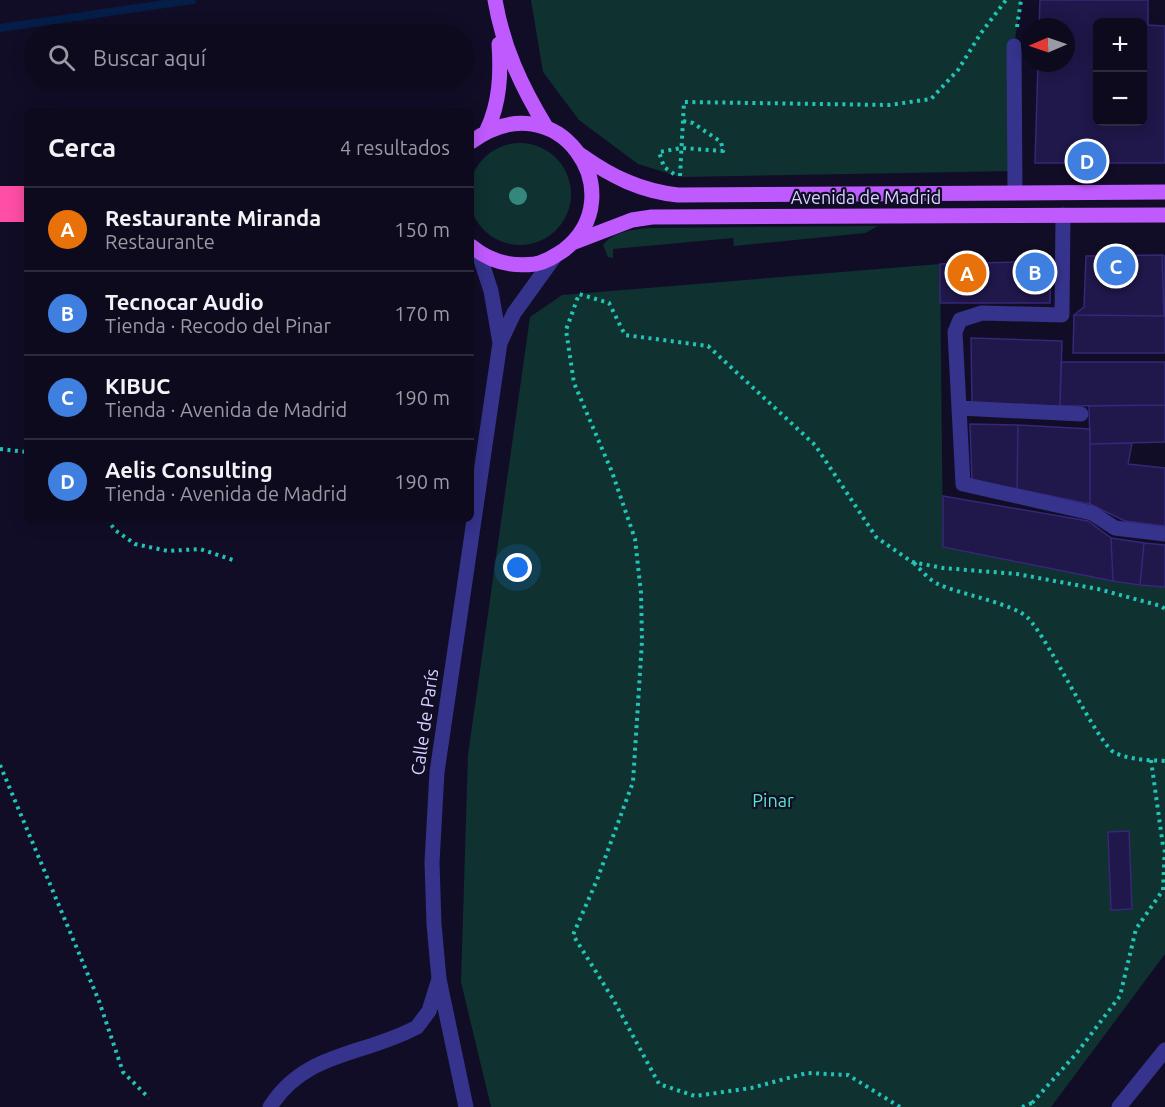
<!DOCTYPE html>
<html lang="es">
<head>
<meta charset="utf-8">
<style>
	body { margin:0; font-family:Ubuntu,sans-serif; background:#1b182a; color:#f1f3f6 }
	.controls { position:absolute; right:18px; top:18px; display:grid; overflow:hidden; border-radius:9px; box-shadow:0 3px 15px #0003 }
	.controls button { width:54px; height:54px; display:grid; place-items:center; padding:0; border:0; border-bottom:2px solid #2d2b3b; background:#0d0a1d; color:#f1f3f6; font:30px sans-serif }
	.compass { position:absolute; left:1021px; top:18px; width:54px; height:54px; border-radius:50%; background:#0d0a1d; box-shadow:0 3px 15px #0003; rotate:268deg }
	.you { position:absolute; left:518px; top:568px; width:21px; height:21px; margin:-15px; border:4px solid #fff; border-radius:50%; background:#1a73e8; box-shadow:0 0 0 9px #1a73e833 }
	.badge { display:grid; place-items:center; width:39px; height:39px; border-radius:50%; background:#00e8fe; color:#fff; font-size:20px; font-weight:700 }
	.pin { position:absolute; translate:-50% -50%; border:3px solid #fff; box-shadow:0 2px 6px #0006 }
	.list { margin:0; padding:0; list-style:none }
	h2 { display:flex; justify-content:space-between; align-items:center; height:78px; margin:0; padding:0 24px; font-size:26px }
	h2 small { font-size:20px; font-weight:400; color:#9a9aa4 }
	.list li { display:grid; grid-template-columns:39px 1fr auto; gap:18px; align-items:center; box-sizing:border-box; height:84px; padding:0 24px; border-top:2px solid #2d2b3b }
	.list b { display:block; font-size:22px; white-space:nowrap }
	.list p { margin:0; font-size:20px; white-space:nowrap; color:#9a9aa4 }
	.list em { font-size:20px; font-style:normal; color:#9a9aa4 }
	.icon { flex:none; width:33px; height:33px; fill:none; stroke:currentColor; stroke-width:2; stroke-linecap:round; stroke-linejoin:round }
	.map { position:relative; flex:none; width:1165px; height:1107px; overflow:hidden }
	.search { position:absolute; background:#0d0a1d; box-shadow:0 3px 15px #0003; left:24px; top:24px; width:450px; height:66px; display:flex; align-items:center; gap:15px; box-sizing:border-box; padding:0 21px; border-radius:33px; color:#9a9aa4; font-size:22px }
	.panel { position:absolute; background:#0d0a1d; box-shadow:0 3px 15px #0003; left:24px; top:108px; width:450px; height:414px; border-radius:9px }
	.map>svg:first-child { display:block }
</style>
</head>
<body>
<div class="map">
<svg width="1165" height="1107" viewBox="0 0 1165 1107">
	<rect width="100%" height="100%" fill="#110d27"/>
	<path fill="#0f3230" d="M531,0h490l-7,46 1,125 -335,6 -42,-13 -59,-44 -36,-48z
		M469 194a51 51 0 1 1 102 0a51 51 0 1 1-102 0Z
		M878,226l-13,7 -131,13 -1,-8 -120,11v9l-5,-1 -5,-12c10,-13 28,-15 44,-17z
		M940,264l3,283 170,34 52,6v367l-114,153h-560l-30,-125 7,-227 62,-438 32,-22z"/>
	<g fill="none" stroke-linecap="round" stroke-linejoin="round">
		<path stroke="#051e48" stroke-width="8" d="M0,28l192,-28"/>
	</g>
	<path fill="#20174a" stroke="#362778" stroke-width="1.5" fill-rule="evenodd" d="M1040,0h108v25l17,1v137h-130l3,-100h28v-36h-27zM1098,22h44v100h-44z
		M1162,255l2,61 -90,-1 10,-8 2,-51z
		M1162,255l3,1v60h-1z
		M1051,261l-1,42h-110v-39z
		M1074,315l91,1v37h-92z
		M971,338l91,3 -2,65 -88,-2z
		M1061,362h104v43l-105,1z
		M1165,405v37l-75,2 -1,-38z
		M970,424l48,1 -1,64 -45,-9z
		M1018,425l72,4v75l-73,-15z
		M1132,443l-4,21 37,4v58l-40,-5 -35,-17v-60z
		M943,496l145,25 23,17 2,43 -170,-34z
		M1111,538l33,5 -4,42 -27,-4z
		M1144,543l21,2v42l-25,-2z
		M1129,831l3,78 -21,1 -3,-78z"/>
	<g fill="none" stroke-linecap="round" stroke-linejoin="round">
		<path stroke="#23c3b7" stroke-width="4" stroke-dasharray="3 4.5" stroke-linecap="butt" d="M1017,27l4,-27
			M674,174l-10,-7 -5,-15 23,-4 41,3 -2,-9 -28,-19 -10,-2
			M680,176l4,-74 205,3 42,-6 27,-29 23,-37 25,-33
			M0,449l27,3
			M107,519l8,11 20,14 33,7 32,-2 36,12
			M914,563c7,7 15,17 24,21 20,10 75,19 90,34 22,23 70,127 87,135 16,7 33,7 50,8
			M1151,760l12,86
			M0,765l99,236 24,71 26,26
			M1032,1103l44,-49 44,-58 16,-67 27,-39 2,-45
			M900,1107l-52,-32 -41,-2 -56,15 -56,8 -36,-12 -46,-85 -40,-64 24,-55 36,-98 9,-141 -1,-48 -6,-54 -23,-67 -38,-89 -8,-53 13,-36 30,9 16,32 83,11 107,99 61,92 36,25 31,6 74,6 81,15 63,17 4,3
			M1022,1107l10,-4 2,4"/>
		<path stroke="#35338b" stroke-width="15" d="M1014,46l1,146
			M1063,215l-1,100 -80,-2 -22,7 -5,12 8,152 129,29 23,15 50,6
			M478,251l13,40 9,52
			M959,408l122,6
			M270,1107c35,-56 94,-51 147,-80l12,-16 9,-29
			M466,1107l-27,-128 -5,-55 -2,-62 5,-90 63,-429 14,-30 41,-57
			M1119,1107l46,-57"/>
		<path stroke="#bf5aff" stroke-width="15" d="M495,0c8,47 26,86 51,127
			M487,130c13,-28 14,-56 12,-86
			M471,142c87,-64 164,53 93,108 -9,6 -18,12 -29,14 -24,3 -45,-2 -64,-18
			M581,155c31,22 60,36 97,40l487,-3
			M572,243l60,-23 20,-3 513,-2"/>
		<path stroke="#ff4ea5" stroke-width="18" d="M0,195h27
			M0,213h27"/>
	</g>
	<circle fill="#35877d" cx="518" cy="196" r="9"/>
	<g text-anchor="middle" stroke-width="4.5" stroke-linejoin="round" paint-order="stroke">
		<g font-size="18" fill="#d7d3ff" stroke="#110d27">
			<text x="866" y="204">Avenida de Madrid</text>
			<text transform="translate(425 722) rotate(-82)" y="6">Calle de París</text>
		</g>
		<g font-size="18" fill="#53ebc3" stroke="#110d27">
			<text x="773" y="807">Pinar</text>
		</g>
	</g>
</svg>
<div class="controls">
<button>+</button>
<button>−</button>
</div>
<svg class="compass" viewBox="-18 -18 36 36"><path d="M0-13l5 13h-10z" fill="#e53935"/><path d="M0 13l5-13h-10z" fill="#9a9aa4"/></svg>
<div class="you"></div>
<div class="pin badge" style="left:967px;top:273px;background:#e8710a">A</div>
<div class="pin badge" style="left:1035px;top:272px;background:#3f7fe0">B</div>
<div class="pin badge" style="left:1116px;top:266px;background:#3f7fe0">C</div>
<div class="pin badge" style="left:1087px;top:161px;background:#3f7fe0">D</div>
<div class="search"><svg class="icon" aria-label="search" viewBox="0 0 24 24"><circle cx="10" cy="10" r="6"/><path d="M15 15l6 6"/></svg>Buscar aquí</div>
<section class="panel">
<h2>Cerca<small>4 resultados</small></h2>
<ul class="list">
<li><span class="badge" style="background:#e8710a">A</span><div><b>Restaurante Miranda</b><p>Restaurante</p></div><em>150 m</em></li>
<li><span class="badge" style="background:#3f7fe0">B</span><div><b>Tecnocar Audio</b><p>Tienda · Recodo del Pinar</p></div><em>170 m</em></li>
<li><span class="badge" style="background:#3f7fe0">C</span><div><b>KIBUC</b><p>Tienda · Avenida de Madrid</p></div><em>190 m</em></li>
<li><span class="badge" style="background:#3f7fe0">D</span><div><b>Aelis Consulting</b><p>Tienda · Avenida de Madrid</p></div><em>190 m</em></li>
</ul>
</section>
</div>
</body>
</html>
